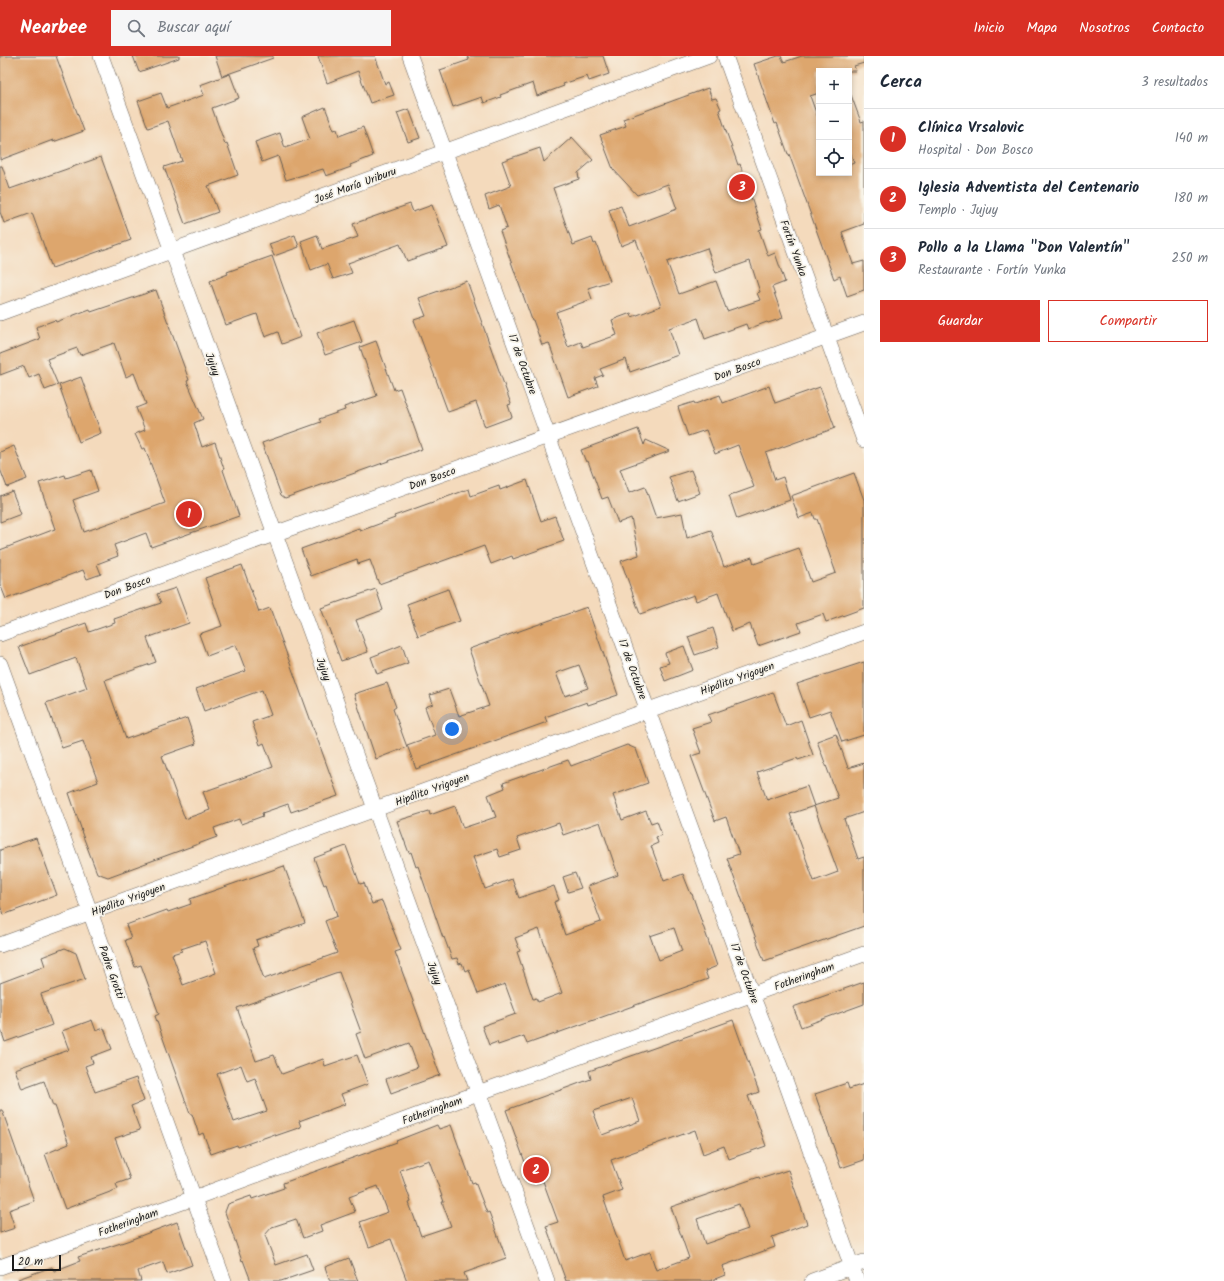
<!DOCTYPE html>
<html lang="es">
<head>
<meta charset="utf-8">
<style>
	body { margin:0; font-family:Kalam,sans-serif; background:#f6f6f7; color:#1f2937 }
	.controls { position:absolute; right:12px; top:12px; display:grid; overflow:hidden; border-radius:0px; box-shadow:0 2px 6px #0003 }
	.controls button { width:36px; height:36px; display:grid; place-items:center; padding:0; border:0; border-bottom:1px solid #e0e1e3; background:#fff; color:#1f2937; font:20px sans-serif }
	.scale { position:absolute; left:12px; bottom:10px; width:49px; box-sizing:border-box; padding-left:4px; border:2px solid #1c1c1c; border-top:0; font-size:11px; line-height:14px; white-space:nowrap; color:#1c1c1c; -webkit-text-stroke:3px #f7f3e8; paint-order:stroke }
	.you { position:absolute; left:452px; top:673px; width:14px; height:14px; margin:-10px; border:3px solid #fff; border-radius:50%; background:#1a73e8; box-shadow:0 0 0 6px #1a73e833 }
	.badge { display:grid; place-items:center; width:26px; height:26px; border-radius:50%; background:#d93025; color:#fff; font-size:13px; font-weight:700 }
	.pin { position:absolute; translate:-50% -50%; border:2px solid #fff; box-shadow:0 1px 4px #0006 }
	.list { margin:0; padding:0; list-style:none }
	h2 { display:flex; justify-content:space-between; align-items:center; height:52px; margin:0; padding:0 16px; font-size:17px }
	h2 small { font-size:13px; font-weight:400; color:#747a83 }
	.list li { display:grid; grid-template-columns:26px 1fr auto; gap:12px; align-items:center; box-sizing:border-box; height:60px; padding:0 16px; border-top:1px solid #e0e1e3 }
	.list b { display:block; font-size:15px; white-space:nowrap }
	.list p { margin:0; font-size:13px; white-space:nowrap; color:#747a83 }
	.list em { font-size:13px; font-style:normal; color:#747a83 }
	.actions { display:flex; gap:8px; padding:12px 16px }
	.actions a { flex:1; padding:9px 0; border:1px solid #d93025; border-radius:0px; text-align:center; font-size:14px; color:#d93025 }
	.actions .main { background:#d93025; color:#fff }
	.icon { flex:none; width:22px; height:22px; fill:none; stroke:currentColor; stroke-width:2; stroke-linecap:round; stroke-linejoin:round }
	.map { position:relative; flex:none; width:864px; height:1225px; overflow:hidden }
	header { display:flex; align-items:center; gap:24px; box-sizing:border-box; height:56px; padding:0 20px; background:#d93025; color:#fff }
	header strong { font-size:19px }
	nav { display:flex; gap:22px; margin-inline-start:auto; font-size:14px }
	.search { width:280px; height:36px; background:#f6f6f7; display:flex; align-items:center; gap:10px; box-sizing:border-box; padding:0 14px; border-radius:0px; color:#747a83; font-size:15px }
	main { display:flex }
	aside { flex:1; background:#fff }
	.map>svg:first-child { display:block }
</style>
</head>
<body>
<header>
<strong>Nearbee</strong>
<div class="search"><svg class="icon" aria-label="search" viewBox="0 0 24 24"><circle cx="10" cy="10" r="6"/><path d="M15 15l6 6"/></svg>Buscar aquí</div>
<nav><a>Inicio</a><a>Mapa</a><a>Nosotros</a><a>Contacto</a></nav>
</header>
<main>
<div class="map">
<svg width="864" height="1225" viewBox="0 0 864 1225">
	<rect width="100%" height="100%" fill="#f7f3e8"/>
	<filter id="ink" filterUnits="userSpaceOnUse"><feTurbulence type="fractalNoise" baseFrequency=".025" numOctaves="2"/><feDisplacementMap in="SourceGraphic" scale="8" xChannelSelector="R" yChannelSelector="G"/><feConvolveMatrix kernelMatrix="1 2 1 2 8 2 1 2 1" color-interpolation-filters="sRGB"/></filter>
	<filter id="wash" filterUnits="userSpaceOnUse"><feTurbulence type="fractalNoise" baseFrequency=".012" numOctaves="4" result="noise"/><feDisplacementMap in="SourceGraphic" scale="16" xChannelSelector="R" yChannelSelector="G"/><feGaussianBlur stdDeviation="0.9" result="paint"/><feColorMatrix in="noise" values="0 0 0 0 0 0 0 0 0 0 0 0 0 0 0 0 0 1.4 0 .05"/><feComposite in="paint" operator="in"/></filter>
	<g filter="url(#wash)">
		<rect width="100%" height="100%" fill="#f4dabc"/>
		<g id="blocks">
			<path fill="#dda66d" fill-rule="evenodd" d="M0,0h56l28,75 -31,11v-2l-53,20z
				M133,0h46v2l-40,14z
				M215,0h58v2l-51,18z
				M318,0h57l10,28 4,-2 5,13 -24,8 -12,-32 -31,12z
				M467,0h136l6,18 -20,7 -2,-5 -24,8 1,2 -27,10 -4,-13 -33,12 1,2 -17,6 -2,-6 -29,10 -13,-37 29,-10z
				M778,0h3l3,6 18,-6h62v7l-10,3 2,5h-37v22l-9,3 9,25v52h30v-8l5,-2 -5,-15v-53h2l10,27 3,-1v103l-22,8 11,32 11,-3v29l-17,6 -7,-20 -6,3 -45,-125h-1l-11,-31 -2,1 -21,-60z
				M230,18l9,24 -27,10 13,36 2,-1 11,32 -30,11 10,26 -33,12 -21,-57 18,-6 -14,-40 -20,7 -10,-27 23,-8 6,15 37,-13 -4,-10z
				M708,32l4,11 4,-1 5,11 -2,1 7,21 12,34 2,-1 22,65 -3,1 9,26 7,-3 10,29 -13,5 11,31 -15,5 -1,-1 -19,7 -2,-5 -41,15 -7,-21 -29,10 9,27 -48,17 -4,-13 -26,10 3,6 -8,3 3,8 -30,11 -19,-54 -7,2 -9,-25h-1l-32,-89 7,-3 -8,-23 -10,4 -4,-13 26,-10 -9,-25 38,-13 4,14 28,-25 21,23 -15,13 1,6 -26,9 20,57 19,-7 2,6 2,-1 14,38 -22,7 4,11 -36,13 12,35 13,-5 2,5 34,-12 -5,-15 19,-7 1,4 29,-11 -25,-66 -15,6 -12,-36 12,-4 8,21 48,-18 -9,-25 -31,11 -24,-26 -13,-34 26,-9 -3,-7zM707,192l9,25 34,-12 10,31 -3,1 3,7 -33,11 -11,-30 -37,13 -12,-32z
				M325,51l9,23 3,-1 2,7 24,-9 10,29 -23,9 1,2 -25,9 -3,-7 -37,11 -8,-24 -16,6 -7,-20 25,-9 5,15 25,-9 -8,-22z
				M409,53l11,29 -12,4 -11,-29z
				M101,101l30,83 -79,28 -20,-55 -28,10 -4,-11v-46h2l8,23z
				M410,148l3,8 19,-7 16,42 -41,14 -7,-17 -52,19 4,10 -19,6 -6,-15 -16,6 -10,-29 16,-6 5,14 36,-12 -5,-13z
				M295,179l4,12 -25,9 -5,-12z
				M272,200l29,81 -19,7 -4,-12 -13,5 -8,-23 -31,11 -16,-44 18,-7 -1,-2z
				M467,225l44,123 -3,1 4,12 -27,10 -9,-25 -28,10 -34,-92 12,-4 -7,-18z
				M156,234l33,90 -2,1 16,38 -9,4 8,24 13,-5 9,27 -1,1 16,46 -88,31 -5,-14 -32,12 4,11 -21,8 4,10 -14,5 -4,-9 -77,29 -6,-15v-34l55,-21 -16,-46 26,-8 1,3 25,-8 7,21 -25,9 11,32 81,-29 -20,-55 -3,1 -7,-15 10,-4 -9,-22 10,-4 -12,-31 -8,4 -12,-34 -34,12 -3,-7 -30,11 11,26 -13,5 -6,-16 -10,4 -5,-12 -24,9v-21l40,-15 -4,-12 19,-7 1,2 34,-13 1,3z
				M354,264l8,22 -37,13 -8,-22z
				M376,285l18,49 6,-2 22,61 -137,49 -4,-3 -19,-52 59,-21 -2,-3 26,-9 -1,-3 33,-11 -17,-49z
				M81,321l20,56 -22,9 -20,-57z
				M769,330l6,17 45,-16 15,41 -69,25 9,27 8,-3 7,23 -53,19 -8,-23 25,-9 -16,-42 -23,9 -9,-24 -18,6 -10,-29 16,-5 1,2 25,-9 3,8z
				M638,373l6,16 2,-5 24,11 -50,18 9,24 16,-6 11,31 26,-5 5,25 24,-8 13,37 28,-10 2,7 45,-16 12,34 25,-9 -19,-54h-2l-2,-6 -14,5 -8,-22 63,-23 10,27v108l-38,14 -3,-8 -25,9 3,8 -43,15 -8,-22 -18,7 -14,-38 -22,8 -2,-6 -54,19 -19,-53 18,-6 -8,-37 -13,5 -10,-26 -6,2 -14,-38 -2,1 -5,-12z
				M14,390l13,33 -20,8 -7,-18v-17z
				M691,414l9,23 -22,8 -9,-24z
				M527,424l14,41 14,-5 9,25 -51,18 -1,-3 -21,8 -7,-18 -105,38 -9,-24 -12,4 -1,-5 -46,17 -10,-27 58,-21 1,3 35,-13 -1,-2 75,-27 2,7 28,-10 1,4z
				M12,435l9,23 -21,8v-26z
				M242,509l17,47 11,-4 68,188 -47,16 -3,-8 -26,9 1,3 -22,8 -2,-5 -25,9 3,9 -109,40 -11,-4 -16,-42h1l-13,-38 29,-11 -15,-41 -21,7 -16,-45 41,-15 -11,-30 -46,17 -11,-28 67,-24 3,9 26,-9 -1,-4 47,-16 -4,-9 19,-6 13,35 -42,15 9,24 -51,18 21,59 61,-21 9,26 -34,12 23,63 25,-9 -7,-18 70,-25 -9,-24 -4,2 -8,-23 19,-7 -9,-25 -58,21 -8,-22 50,-18 -10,-26 -29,11 -8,-22 23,-8 -17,-48z
				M376,533l7,21 -27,10 12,32 -27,9 -20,-53z
				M448,533l12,32 -42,15 -11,-32z
				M587,551l31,88 -30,10 -1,-3 -42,15 2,5 -131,47 -9,-24 28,-10 -10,-28 8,-3 -3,-9 19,-6 10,27 30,-10 -20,-57zM579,609l9,23 -23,8 -9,-23z
				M713,572l6,19 -24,8 -7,-18z
				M402,589l6,18 -31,11 -6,-17z
				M684,590l9,24 -28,11 -5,-15 9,-3 -4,-10z
				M864,606v73l-22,7 -12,-32 -21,7 -12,-33z
				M387,627l9,24 -3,2 14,38 -31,12 -22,-65z
				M773,636l13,34 15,-6 12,35 -15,5 -1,-2 -40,14 10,28 40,-14 7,20 -24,8 24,67 24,-9 -24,-66 24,-8 -21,-57 19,-7 12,34 16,-5v49l-20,7 14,40 6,-2v69l-100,35 -37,-103 12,-4 -13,-37 -11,4 -24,-65 10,-3 -9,-25 19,-6 -3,-7z
				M627,689l9,4 12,34 -35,12 9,25 24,-9 5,12 6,-2 5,14 -6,2 2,6 -7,3 13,35 19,-7 8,20h1l25,72 -12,5 3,8 -181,65 -3,-8 -26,9 -1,-3 -8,3 -7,-19 34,-12 -11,-30 -27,10 -9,-25 -4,2 -3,-8 -3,1 -2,-6 -5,1 -8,-22 -1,1 -25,-72 -2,1 -5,-15 -2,1 -12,-32 32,-10 1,4 25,-9 8,22 33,-11 -8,-22 17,-7 -2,-5 65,-23 3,6zM600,766l18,53 -30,11 13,36 -36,13 -11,-33 5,-2 -5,-14 -35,12 -7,-19 -27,10 -12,-32 24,-8 3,8 21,-7 -4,-12 42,-15 4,12zM674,872l8,23 -23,9 -9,-24zM539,873l23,64 -24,9 -2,-4 -3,1 -16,-47 3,-1 -5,-13z
				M36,782l21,57 -54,20 -3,-10v-55z
				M346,790l14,38 4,-1 8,21 10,-3 19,49 -6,2 45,123 -49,18 -5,-14 32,-12 -9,-24 -44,16 -9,-25 5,-2 -22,-60 -4,1 -98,35 19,53 18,-6 8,19 41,-15 2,7 32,-11 11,29 -27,10 4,10 -46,17 2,6 -26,9v-2l-37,13 -1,-2 -26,9 -8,-21 -4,2 -7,-21h-2l-35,-98 4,-2 -18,-49 -6,2 -10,-27 6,-2 -5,-13 41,-15 1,2 23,-8 -1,-5 94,-33 21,57 -49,17 2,6 -5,2 11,31 73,-26 -12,-32 12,-5 -11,-32 -2,1 -10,-27zM205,885l11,32 -33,12 -11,-31 10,-3 -1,-2zM241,1009l6,16 8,-3 12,33 -33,11 -17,-48z
				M575,817l6,15 -13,4 -5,-15z
				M65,892l11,5 9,26 -44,15 11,31 -47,17 -5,-15v-44l45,-17 -3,-9z
				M864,926v22l-63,23 -8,-20z
				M92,964l4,11 8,-3 8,21 -21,8 2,6 -8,3 10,26 41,-14 8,23 -13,5 9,24 -25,8 15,41 -14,5 2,5 -53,20 -20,-55 24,-10 -14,-38h-2l-9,-25 -22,8 -7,-20 54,-19 -7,-19z
				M733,964l26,72 -11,4 18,50 -37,13 -5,-13 -21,8 -8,-24 -84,30 11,30 -19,7 22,64 25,-9 6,18 33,-12 -18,-51 88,-30 1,2 28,-9 19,54 -35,13 3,10 -53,19 3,9 -15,6h-144l-20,-55 12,-4 -15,-41 -10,3 -27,-74 85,-31 -2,-8zM632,1042l8,23 -38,14 -9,-24zM739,1148l9,25 -43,15 -8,-25z
				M847,1027l2,6 15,-5v76l-23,8 -26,-74z
				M0,1054h2l32,91 -25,9 6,18 -15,5z
				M437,1069l2,4 12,-4 21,58 3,-1 12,31 2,-1 17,46 -42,15 3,8h-60l-16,-42 -22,8 -9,-25 28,-10 -10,-26 -29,11 6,15 -35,13 2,6 -19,7 -7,-19 -24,8 -7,8 11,30 31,-11 6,16 -32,11h-30l-8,-21 -1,1 -17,-49 3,-8 23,-8 1,3 32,-11 -1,-5 114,-41 -1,-1zM429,1104l15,42h-2l9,24 -30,10 -12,-33 2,-1 -11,-32z
				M177,1166l15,43 -25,9 -4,-12 -25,9 3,10h-123v-2l34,-12 2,4 26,-10 -2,-4 49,-16z
				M349,1202l9,23h-28l-5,-14z"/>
		</g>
	</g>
	<g filter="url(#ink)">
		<use href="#blocks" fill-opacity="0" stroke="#685e54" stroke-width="1"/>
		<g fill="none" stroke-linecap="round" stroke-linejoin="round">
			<defs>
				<path id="street" d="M101,0l446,1225
					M410,0l238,655 104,284 28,71 77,215
					M725,0l139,384
					M0,257l709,-257
					M0,578l274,-100 590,-211
					M0,608l224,617
					M0,889l864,-313
					M0,1211l194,-69 284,-105 386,-139
					M812,1225l52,-19"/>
			</defs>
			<use href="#street" stroke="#685e54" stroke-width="16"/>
			<use href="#street" stroke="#fff" stroke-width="15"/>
		</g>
	</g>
	<g text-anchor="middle" stroke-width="3.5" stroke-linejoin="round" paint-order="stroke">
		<g font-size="11" fill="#1c1c1c" stroke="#f7f3e8">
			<text transform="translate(355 129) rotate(-20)" y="4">José María Uriburu</text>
			<text transform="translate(794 192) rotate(70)" y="4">Fortín Yunka</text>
			<text transform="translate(213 308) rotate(70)" y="4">Jujuy</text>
			<text transform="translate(523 308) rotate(70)" y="4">17 de Octubre</text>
			<text transform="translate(737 313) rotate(-20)" y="4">Don Bosco</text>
			<text transform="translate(432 422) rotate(-20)" y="4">Don Bosco</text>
			<text transform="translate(127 531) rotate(-20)" y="4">Don Bosco</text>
			<text transform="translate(324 613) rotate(70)" y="4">Jujuy</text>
			<text transform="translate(633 613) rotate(70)" y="4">17 de Octubre</text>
			<text transform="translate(737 622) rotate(-20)" y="4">Hipólito Yrigoyen</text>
			<text transform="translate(432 733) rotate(-20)" y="4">Hipólito Yrigoyen</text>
			<text transform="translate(128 843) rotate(-20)" y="4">Hipólito Yrigoyen</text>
			<text transform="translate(112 916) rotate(70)" y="4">Padre Grotti</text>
			<text transform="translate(435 917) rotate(70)" y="4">Jujuy</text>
			<text transform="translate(745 917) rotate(70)" y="4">17 de Octubre</text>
			<text transform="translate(804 920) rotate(-20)" y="4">Fotheringham</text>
			<text transform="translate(432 1054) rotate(-20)" y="4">Fotheringham</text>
			<text transform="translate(128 1166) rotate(-20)" y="4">Fotheringham</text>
		</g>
	</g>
</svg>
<div class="controls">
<button>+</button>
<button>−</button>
<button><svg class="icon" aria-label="locate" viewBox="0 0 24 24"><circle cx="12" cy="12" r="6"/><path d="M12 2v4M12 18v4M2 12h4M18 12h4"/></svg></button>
</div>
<div class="scale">20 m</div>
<div class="you"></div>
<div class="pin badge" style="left:189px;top:458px">1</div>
<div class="pin badge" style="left:536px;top:1114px">2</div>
<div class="pin badge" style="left:742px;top:131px">3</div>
</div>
<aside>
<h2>Cerca<small>3 resultados</small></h2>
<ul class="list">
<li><span class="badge">1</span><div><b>Clínica Vrsalovic</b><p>Hospital · Don Bosco</p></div><em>140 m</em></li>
<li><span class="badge">2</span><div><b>Iglesia Adventista del Centenario</b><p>Templo · Jujuy</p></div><em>180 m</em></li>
<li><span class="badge">3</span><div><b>Pollo a la Llama &quot;Don Valentín&quot;</b><p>Restaurante · Fortín Yunka</p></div><em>250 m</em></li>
</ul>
<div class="actions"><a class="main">Guardar</a><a>Compartir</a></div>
</aside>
</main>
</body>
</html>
